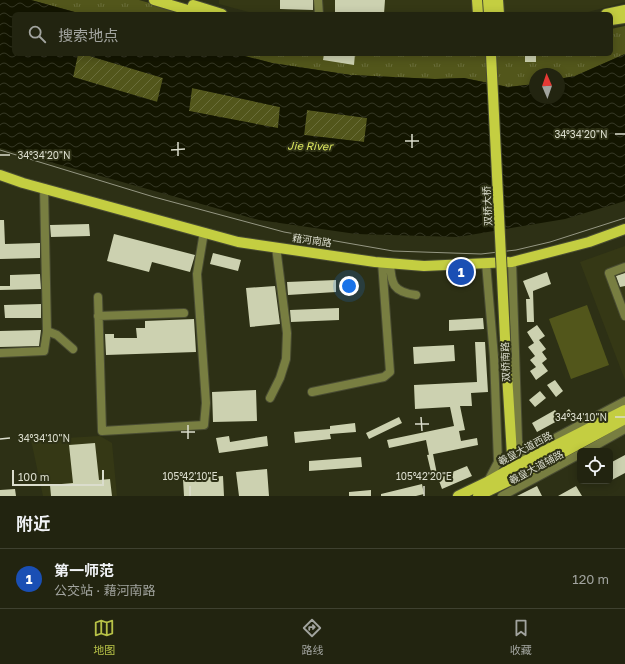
<!DOCTYPE html>
<html lang="zh">
<head>
<meta charset="utf-8">
<style>
	body { margin:0; font-family:"Golos Text","Noto Sans SC",sans-serif; background:#2a2c19; color:#f1f3f6 }
	.controls { position:absolute; right:12px; bottom:12px; display:grid; overflow:hidden; border-radius:6px; box-shadow:0 2px 10px #0003 }
	.controls button { width:36px; height:36px; display:grid; place-items:center; padding:0; border:0; border-bottom:1px solid #3f4130; background:#222410; color:#f1f3f6; font:20px sans-serif }
	.compass { position:absolute; left:529px; top:68px; width:36px; height:36px; border-radius:50%; background:#222410; box-shadow:0 2px 10px #0003; rotate:358deg }
	.scale { position:absolute; left:12px; bottom:10px; width:92px; box-sizing:border-box; padding-left:4px; border:2px solid #dbddcd; border-top:0; font-size:11px; line-height:14px; white-space:nowrap; color:#dbddcd; -webkit-text-stroke:3px #2d3015; paint-order:stroke }
	.you { position:absolute; left:349px; top:286px; width:14px; height:14px; margin:-10px; border:3px solid #fff; border-radius:50%; background:#1a73e8; box-shadow:0 0 0 6px #1a73e833 }
	.badge { display:grid; place-items:center; width:26px; height:26px; border-radius:50%; background:#b7c147; color:#fff; font-size:13px; font-weight:700 }
	.pin { position:absolute; translate:-50% -50%; border:2px solid #fff; box-shadow:0 1px 4px #0006 }
	.list { margin:0; padding:0; list-style:none }
	h2 { display:flex; justify-content:space-between; align-items:center; height:52px; margin:0; padding:0 16px; font-size:17px }
	h2 small { font-size:13px; font-weight:400; color:#a2a49f }
	.list li { display:grid; grid-template-columns:26px 1fr auto; gap:12px; align-items:center; box-sizing:border-box; height:60px; padding:0 16px; border-top:1px solid #3f4130 }
	.list b { display:block; font-size:15px; white-space:nowrap }
	.list p { margin:0; font-size:13px; white-space:nowrap; color:#a2a49f }
	.list em { font-size:13px; font-style:normal; color:#a2a49f }
	.icon { flex:none; width:22px; height:22px; fill:none; stroke:currentColor; stroke-width:2; stroke-linecap:round; stroke-linejoin:round }
	.map { position:relative; flex:none; width:625px; height:496px; overflow:hidden }
	.search { position:absolute; background:#222410; box-shadow:0 2px 10px #0003; left:12px; right:12px; top:12px; height:44px; display:flex; align-items:center; gap:10px; box-sizing:border-box; padding:0 14px; border-radius:6px; color:#a2a49f; font-size:15px }
	.sheet { height:112px; background:#222410 }
	nav { display:flex; justify-content:space-around; align-items:center; box-sizing:border-box; height:56px; border-top:1px solid #3f4130; background:#222410; font-size:11px; color:#a2a49f }
	nav a { display:grid; justify-items:center; gap:2px }
	nav .on { color:#b7c147 }
	.map>svg:first-child { display:block }
</style>
</head>
<body>
<div class="map">
<svg width="625" height="496" viewBox="0 0 625 496">
	<defs>
		<pattern id="park-tufts" width="24" height="20" patternUnits="userSpaceOnUse"><rect width="24" height="20" fill="#52561b"/><path d="M3 7l-1-3M5 7V3M7 7l1-3M15 17l-1-3M17 17v-4M19 17l1-3" fill="none" stroke="#6a6e3b"/></pattern>
		<pattern id="garden-furrows" width="10" height="10" patternUnits="userSpaceOnUse"><rect width="10" height="10" fill="#52561b"/><path d="M-1 1l2-2M0 10L10 0M9 11l2-2" fill="none" stroke="#6a6e3b"/></pattern>
		<pattern id="water-waves" width="16" height="10" patternUnits="userSpaceOnUse"><rect width="16" height="10" fill="#131500"/><path d="M0 5q4-4 8 0t8 0" fill="none" stroke="#353724"/></pattern>
	</defs>
	<rect width="100%" height="100%" fill="#2d3015"/>
	<path fill="#353815" d="M219,0h267l1,14h-231l-37,-10z
		M503,0h122v2l-44,12h-77z
		M625,246v134l-45,-118z
		M100,436l12,7 5,53h-74l-12,-56z"/>
	<path fill="url(#park-tufts)" d="M31,0h108l48,14h-105z
		M625,26v28l-50,22 -16,3v-5h-24v10l-27,3 -44,-9 -29,1 -84,-4 -79,-12 -35,-9h374v-25z"/>
	<path fill="url(#garden-furrows)" d="M78,54h5l80,24 -5,24 -85,-25z
		M192,88l88,19 -2,22 -89,-18z
		M307,110l61,8 -4,24 -60,-7z"/>
	<path fill="#52561b" d="M587,305l22,60 -38,14 -22,-60z"/>
	<path fill="url(#water-waves)" fill-rule="evenodd" d="M0,0h31l51,14h-68v40h64l-5,23 84,25 6,-24 -80,-24h154l35,9 79,12 84,4 29,-1 44,9 27,-3v14h24v-19l16,-3 50,-22v147l-60,18 -107,18 -102,-3 -97,-14 -259,-72zM192,88l88,19 -2,21 -89,-17zM307,110l60,8 -3,24 -60,-7z"/>
	<path fill="#ccd1b0" d="M280,0h33v10l-33,-1z
		M335,0h50l-1,14h-49z
		M324,54h31l-1,11 -31,-5z
		M525,54h11v8h-11z
		M0,220h4l1,24 35,-1v15l-40,1z
		M89,224l1,12 -39,1 -1,-12z
		M114,234l81,21 -5,17 -38,-10 -3,10 -42,-11z
		M213,253l28,7 -3,11 -28,-7z
		M547,272l4,12 -18,7 1,31h-7l-1,-23h4l-7,-18z
		M625,273v13l-5,1 -4,-11z
		M40,274l1,15 -41,1v-4h10v-11z
		M336,280v12l-48,3 -1,-13z
		M275,286l5,38 -30,3 -4,-39z
		M41,304v14h-36l-1,-13z
		M339,308v12l-48,2 -1,-12z
		M483,318l1,11 -35,2v-11z
		M194,319l2,33 -90,3 -1,-21h9v4h23l-1,-10h9v-7z
		M537,325l8,11 -6,4 7,9 -4,3 5,7 -5,4 6,8 -12,9 -6,-9 6,-4 -6,-7 5,-4 -7,-9 6,-4 -7,-11z
		M41,330l-2,16 -39,1v-16z
		M475,342h10l3,50 -17,1 1,13h-12l5,24 -6,1 2,10 16,-3 1,7 -49,10 -3,-15 -37,8 -2,-8 67,-14 -4,-19 -35,2 -1,-24 63,-3z
		M454,345l1,16 -41,3 -1,-17z
		M555,380l8,11 -7,6 -9,-12z
		M256,390l1,31 -44,1 -1,-30z
		M540,391l6,7 -11,9 -6,-7z
		M569,409l3,4 -35,19 -5,-9 23,-13 5,6z
		M399,417l3,6 -33,16 -3,-6z
		M355,423l1,9 -26,2 1,5 -36,4 -1,-11 36,-3v-3z
		M229,436l1,6 37,-6 1,10 -49,7 -3,-15z
		M95,443l4,37 11,-1 2,17h-61l-1,-11 23,-2 -4,-38z
		M433,454l4,20 -5,2 -5,-21z
		M625,455v18l-15,8v-18z
		M361,457l1,10 -53,4v-10z
		M467,466l5,10 -30,13 -4,-11z
		M267,469l2,27h-30l-3,-24z
		M223,476l1,20h-40l-1,-17z
		M422,484l2,10 -8,2h-35v-2z
		M537,486l5,10h-25z
		M576,486l6,10h-24z
		M15,489l1,7h-16v-6z
		M371,490v6h-22v-4z"/>
	<g fill="none" stroke-linecap="round" stroke-linejoin="round">
		<defs>
			<path id="minor" d="M318,0l1,14
				M512,262l6,179 5,14 4,5
				M390,263c1,21 3,29 26,32
				M486,263l8,94 4,105 -10,19
				M625,267l-16,6 16,43
				M98,297l4,134 102,-6 2,-22 -9,-129 7,-42
				M98,316l86,-3
				M47,331l10,4 16,14
				M0,353l44,-2 3,-20 -3,-143
				M312,392l72,-15 6,-5 -8,-110
				M270,398l10,-20 6,-19 1,-26 -11,-86
				M586,451l39,-22
				M521,459l2,-4 102,-54
				M502,496l78,-42"/>
			<path id="major" d="M154,0l47,14
				M477,0l1,14
				M488,0l1,14
				M498,0l1,14
				M193,5l29,9
				M606,14l19,-4
				M611,20l14,-2
				M0,175l23,8 215,59 137,20 49,4 88,-4 77,-20 36,-13
				M506,358l6,97 11,15
				M458,496l29,-14 32,-18 106,-54
				M478,496l47,-23 100,-54"/>
		</defs>
		<use href="#minor" stroke="#494c32" stroke-width="10"/>
		<use href="#major" stroke="#494c32" stroke-width="12"/>
		<use href="#minor" stroke="#787e41" stroke-width="8"/>
		<use href="#major" stroke="#c4ce41" stroke-width="10"/>
		<path stroke="#959783" stroke-width="1" d="M0,150l154,47 130,35 109,19 88,3 35,-4 34,-8 75,-24"/>
		<defs>
			<path id="major-bridge" d="M491,54l15,304"/>
		</defs>
		<use href="#major-bridge" stroke="#494c32" stroke-width="12" stroke-linecap="butt"/>
		<use href="#major-bridge" stroke="#c4ce41" stroke-width="10"/>
	</g>
	<path fill="none" stroke="#dbddcd" stroke-width="1.5" d="M412,134v14M615,134h10M405,141h14M178,142v14M171,150l14,-1M0,155h10M421,417l1,14M615,417h10M415,424h14M188,425v14M181,432h14M0,439l10,-1M190,486v10M424,486v10"/>
	<g text-anchor="middle" stroke-width="4" stroke-linejoin="round" paint-order="stroke">
		<g font-size="10" fill="#dbddcd" stroke="#2d3015">
			<text transform="translate(487 206) rotate(-93)" y="4">双桥大桥</text>
			<text transform="translate(312 240) rotate(8)" y="4">藉河南路</text>
			<text transform="translate(505 362) rotate(-92)" y="4">双桥南路</text>
			<text transform="translate(525 448) rotate(-28)" y="4">羲皇大道西路</text>
			<text transform="translate(536 467) rotate(-28)" y="4">羲皇大道辅路</text>
		</g>
		<g font-size="11" font-style="italic" fill="#dbe65f" stroke="#2d3015">
			<text transform="translate(310 146) rotate(1)" y="4">Jie River</text>
		</g>
	</g>
	<g font-size="10" text-anchor="middle" fill="#dbddcd" stroke="#2d3015" stroke-width="4" stroke-linejoin="round" paint-order="stroke">
		<text x="581" y="138">34°34'20"N</text>
		<text x="44" y="159">34°34'20"N</text>
		<text x="581" y="421">34°34'10"N</text>
		<text x="44" y="442">34°34'10"N</text>
		<text x="190" y="480">105°42'10"E</text>
		<text x="424" y="480">105°42'20"E</text>
	</g>
</svg>
<div class="controls">
<button><svg class="icon" aria-label="locate" viewBox="0 0 24 24"><circle cx="12" cy="12" r="6"/><path d="M12 2v4M12 18v4M2 12h4M18 12h4"/></svg></button>
</div>
<svg class="compass" viewBox="-18 -18 36 36"><path d="M0-13l5 13h-10z" fill="#e53935"/><path d="M0 13l5-13h-10z" fill="#a2a49f"/></svg>
<div class="scale">100 m</div>
<div class="you"></div>
<div class="pin badge" style="left:461px;top:272px;background:#1a4fb4">1</div>
<div class="search"><svg class="icon" aria-label="search" viewBox="0 0 24 24"><circle cx="10" cy="10" r="6"/><path d="M15 15l6 6"/></svg>搜索地点</div>
</div>
<section class="sheet">
<h2>附近<small></small></h2>
<ul class="list">
<li><span class="badge" style="background:#1a4fb4">1</span><div><b>第一师范</b><p>公交站 · 藉河南路</p></div><em>120 m</em></li>
</ul>
</section>
<nav>
<a class="on"><svg class="icon" aria-label="map" viewBox="0 0 24 24"><path d="M3 6l6-2 6 2 6-2v14l-6 2-6-2-6 2zM9 4v14M15 6v14"/></svg>地图</a>
<a><svg class="icon" aria-label="directions" viewBox="0 0 24 24"><path d="M12 3l9 9-9 9-9-9zM9 14v-3h6M13 9l2 2-2 2"/></svg>路线</a>
<a><svg class="icon" aria-label="saved" viewBox="0 0 24 24"><path d="M7 4h10v16l-5-4-5 4z"/></svg>收藏</a>
</nav>
</body>
</html>
